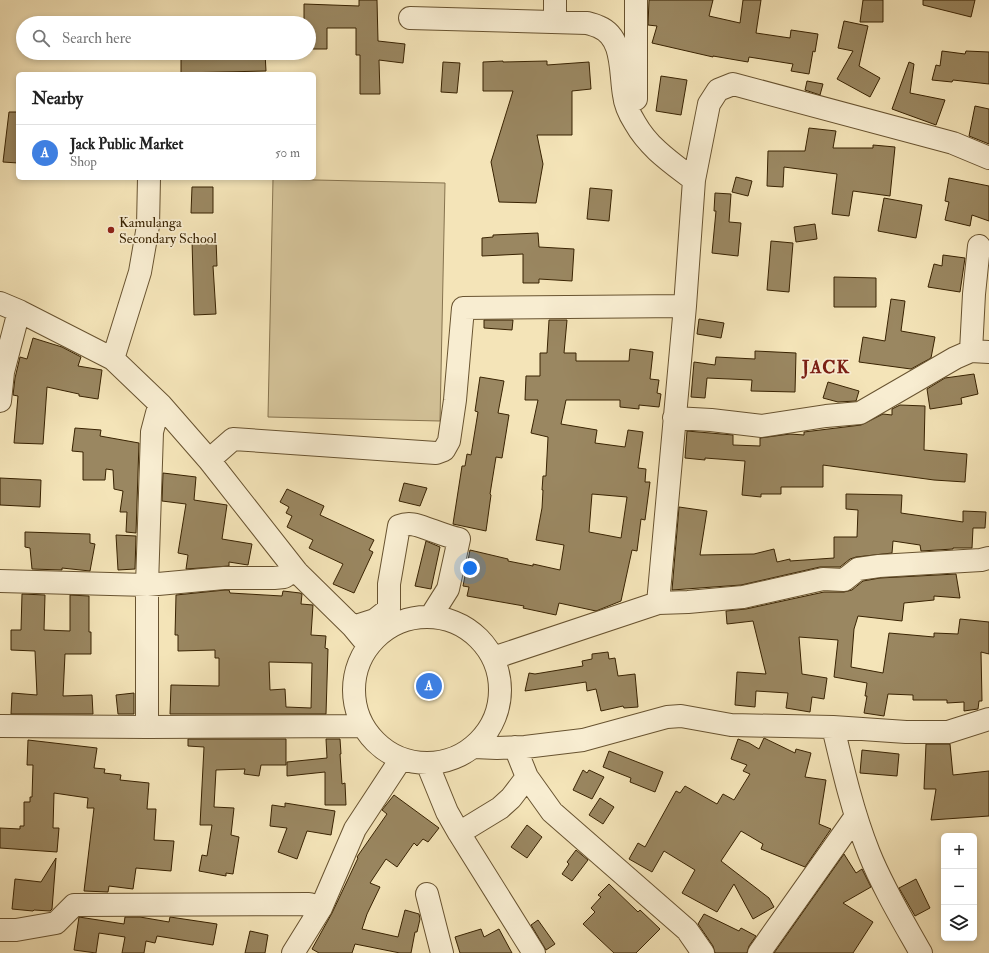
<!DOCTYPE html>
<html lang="en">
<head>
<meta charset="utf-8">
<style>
	body { margin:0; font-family:"IM FELL Double Pica",serif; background:#f6f6f6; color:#222 }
	.controls { position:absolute; right:12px; bottom:12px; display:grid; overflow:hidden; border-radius:6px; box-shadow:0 2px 6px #0003 }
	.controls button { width:36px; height:36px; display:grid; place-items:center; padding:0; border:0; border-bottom:1px solid #e0e0e0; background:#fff; color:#222; font:20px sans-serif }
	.you { position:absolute; left:470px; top:568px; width:14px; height:14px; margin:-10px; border:3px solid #fff; border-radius:50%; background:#1a73e8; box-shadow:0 0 0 6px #1a73e833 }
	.badge { display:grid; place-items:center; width:26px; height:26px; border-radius:50%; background:#1a73e8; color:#fff; font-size:13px; font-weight:700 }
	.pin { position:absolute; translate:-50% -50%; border:2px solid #fff; box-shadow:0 1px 4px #0006 }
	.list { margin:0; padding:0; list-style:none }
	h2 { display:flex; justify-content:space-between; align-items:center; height:52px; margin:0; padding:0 16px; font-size:17px }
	h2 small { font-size:13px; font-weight:400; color:#767676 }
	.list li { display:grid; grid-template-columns:26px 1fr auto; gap:12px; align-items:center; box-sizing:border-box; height:56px; padding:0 16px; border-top:1px solid #e0e0e0 }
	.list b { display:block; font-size:15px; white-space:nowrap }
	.list p { margin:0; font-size:13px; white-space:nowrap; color:#767676 }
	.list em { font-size:13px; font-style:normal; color:#767676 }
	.icon { flex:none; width:22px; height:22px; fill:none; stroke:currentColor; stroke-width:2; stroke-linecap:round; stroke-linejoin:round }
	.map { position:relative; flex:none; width:989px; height:953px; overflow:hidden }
	.search { position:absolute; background:#fff; box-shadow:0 2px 6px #0003; left:16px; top:16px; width:300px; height:44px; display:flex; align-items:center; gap:10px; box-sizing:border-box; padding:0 14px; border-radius:22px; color:#767676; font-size:15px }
	.panel { position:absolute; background:#fff; box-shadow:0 2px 6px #0003; left:16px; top:72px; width:300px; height:108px; border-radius:6px }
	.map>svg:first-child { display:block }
</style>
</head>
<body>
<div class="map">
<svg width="989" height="953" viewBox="0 0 989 953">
	<rect width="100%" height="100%" fill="#f4e4b8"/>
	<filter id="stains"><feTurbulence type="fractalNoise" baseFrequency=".005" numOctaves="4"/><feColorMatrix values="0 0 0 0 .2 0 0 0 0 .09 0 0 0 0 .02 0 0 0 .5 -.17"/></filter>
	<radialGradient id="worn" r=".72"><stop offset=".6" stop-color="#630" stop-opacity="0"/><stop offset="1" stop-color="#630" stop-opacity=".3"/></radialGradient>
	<path fill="#d4c399" stroke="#86734e" d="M273,179l172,4 -5,238 -172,-4z"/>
	<path fill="#9a8761" stroke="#392302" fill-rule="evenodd" d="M359,0h18l1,41 27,3 -2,19 -24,-3 1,34h-20v-39h-4v-27h-29v21h-18v-26h-5v-19l55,2z
		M649,0h64l-4,16 31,7 3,-23h18l-5,33 34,5 1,-8 27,4 -3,18 -2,-1 -4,23 -18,-3 2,-7 -44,-7 -1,5 -35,-6v1l-61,-14 5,-17 -9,-1z
		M863,0h20v22h-23z
		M923,0h52l-4,17 -48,-12z
		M844,21l24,5 -9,40 21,12 -10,19 -33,-18 16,-28 -15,-3z
		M942,51l23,3 1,-3 23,1v32l-36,-4 -1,2 -20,-2 4,-15 4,1z
		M181,53h84l1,18 -85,2z
		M503,61v1l44,-1v4l42,-3 2,27 -19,2v44h-35l6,29 -7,39 -37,-1 -8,-40 22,-71h-30v-29z
		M443,62l17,1 -3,30 -16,-1z
		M909,62l5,2 -4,29 35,7 -9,25 -44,-16z
		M661,76l26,4 -6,35 -25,-4z
		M807,81l16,3 -3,11 -15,-5z
		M975,106l14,3v35l-20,-8z
		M9,112h9v51l-15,-1z
		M809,128l27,3 -3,17h40v-3l22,2 -5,49 -37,-5 -4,25 -17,-2 5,-40 -53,-7 -1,20 -16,-1 1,-35h37z
		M736,177l16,4 -4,15 -16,-4z
		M949,178l40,8v35l-17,-6 -2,11 -25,-6 4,-18 -4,-1z
		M192,187h21v26h-22z
		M590,188l22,2 -3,31 -22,-2z
		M715,193l16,1 -2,28 12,1 -3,33 -26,-3 4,-42h-2z
		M884,198l38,7 -6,33 -38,-7z
		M815,224l2,15 -21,3 -2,-15z
		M538,233l1,14 35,2 -2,32 -33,-2v4h-16v-29l-41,2v-18l11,-1v-2z
		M216,239l1,27h-4l3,48 -22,1 -2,-75z
		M771,241l22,2 -4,49 -22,-2z
		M943,255l22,3 -5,34 -32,-5 6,-23 8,2z
		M834,277l42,1v29h-42z
		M891,299l14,2 -4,30 34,6 -4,21 -20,11 -52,-7 4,-25 22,4z
		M699,319l25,4 -3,15 -24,-4z
		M484,320h29l-1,10 -28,-2z
		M549,320h18l-3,33h12v8h53l1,-12 23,3 -3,27 9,1 -2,13 4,1 -2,13 -20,-2v4l-19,-2v-7h-54l-5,24 36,6 -2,13 30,4 3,-17 15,2 -5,36 8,1 -1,13h5l-5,38 -4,-1 -4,32 -5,-1 -11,51 -25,10 -37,-8 -3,12 -33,-7 1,-2 -57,-10 2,-9 -6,-1 7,-36 38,9v2l25,5v-2l27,6 4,-25 -28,-5 6,-32 1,-18h-1l1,-14h3l2,-39 -17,-4 7,-33h-13l1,-24h14v-23h7zM592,494l35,3 -6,41 -32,-6z
		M33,338l29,9 19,10 -3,9 24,4 -4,29 -19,-3v-2l-32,-7 -4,57 -29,-1 4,-47 -5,-1 2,-17 5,-21 7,2z
		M755,351l41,2 -1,39 -44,-1 1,-11 -45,-2 -2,20 -14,-1 3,-35 21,3 1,-8 39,2z
		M974,374l4,20 -17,4 1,6 -32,5 -3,-20 18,-11z
		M480,377l24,4 -6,32 11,2 -7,43 -6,-1 -6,37 1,1 -5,36 -33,-7 9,-58h3l2,-12 4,1 7,-43 -3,-1z
		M828,382l31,9 -3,10 -18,1 -15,-4z
		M900,405l25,1 -1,44 43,4 -2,28 -31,-2 -111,-15v22h-42v7h-20v3l-19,-2 3,-34 -40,-3v2l-20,-2 2,-27 46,4v10l27,1v-8l30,-4 14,1v-3l57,-7 22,-11 9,1v-6z
		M75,428l26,2 -1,6 39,7 -3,90 -10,-1 1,-20h-7l3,-21 -9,-2 -1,-19 -7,-1 -1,11h-22v-28l-11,-1z
		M163,473l33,4 -2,23 33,5 -5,34 30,5 -4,21 -19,-3v4l-43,3 2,-14 -10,-2 8,-49 -24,-3z
		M0,478l41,2 -1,27 -40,-2z
		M404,483l23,5 -7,18 -21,-5z
		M287,489l37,17 -4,9 54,25 -5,10 4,2 -19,41 -21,-9 10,-20 -34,-16 4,-8 -26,-13 5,-11 -6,-3 3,-6 -9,-5z
		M846,494l56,1 -1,18 62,9v-11l23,1 -1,16h-12l-1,20h-19v1l-32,2 -1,-6 -27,-4 -1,12 -36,4 -6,2 -10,8h-20l-79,18 -69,5 7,-83 28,4 -7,44 54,-1 20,-5 3,13 13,-3v2l44,-3v-21h23l1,-27 -12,-1z
		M25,532l65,2v9l5,1 -5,27 -28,-3v2l-30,-1 -2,-21 -5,-1z
		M116,535l20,1 -1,33 -17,1z
		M426,541l14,6 -9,42 -16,-3z
		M956,574l4,24 -26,-2v4l-30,3 -2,18 -44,-5 -4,13 -3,38 32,6 6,-40 45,4v-4l24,1 2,-15 29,3v32l-8,-2 1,49h-3l-1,8 -14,2v-9l-17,1v-3h-34v-5l-25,-1 -4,22 -20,-3 3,-17h-2l2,-13 -33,-6 4,-37 -39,-3 3,37 25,4 -3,21 -12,-2 -2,15 -24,-4 2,-15 -32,-2 -1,16 -20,-2 2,-33 29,2 -13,-53 -26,3 -1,-13 20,-2 78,-17h20l8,-2 11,-9 17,-3z
		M225,590h4l1,3 52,3 1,-5 17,2 2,1 -1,10 12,1 -2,30 15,1 -1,12 3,1 -2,65h-156l1,-29 48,1v-28h-4v-8l-37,1v-16h-3l1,-40zM269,662l43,1 -1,45 -25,-1 -1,-18 -15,1z
		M22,594l23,1 -1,35 26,1v-36l19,1v36h2v22h-26l-2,42 29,-1 1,19h-82l1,-21 25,2 -2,-44 -24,-1v-20h10z
		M608,652l1,7 6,-1 3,18 17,-2 3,33 -14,1 -1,-2 -22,5 -5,-22 -9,2 -1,-9 -61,9 4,-18 6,1 48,-8 -1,-5 10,-2v-5z
		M134,693v21h-16l-2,-19z
		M764,738l31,15 1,-4 15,4 -6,24 21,3 -7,44 12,5 -26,38 -44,-18 2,-5 -22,-13 -20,30 48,37 5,9 -21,12 -19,-35 -17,28 -35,-19 13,-23 -31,-19 -12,21 -23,-13 9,-16 7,4 31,-56 4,2 5,-7 32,18 6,-10 11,6 16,-26 -7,-3 4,-6 -16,-6 7,-20 11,4 10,6z
		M188,739h98v26h-25l-2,11 -15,-2 1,-5 -29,1 -2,37 20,1 -3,27 8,2 -6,37 -7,-1v3l-27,-5 3,-16 5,1 5,-31h-12l4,-78 -16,-1z
		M326,739h14l1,15h-1l2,30 3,-1 1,22h-21v-33l-38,4v-14l40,-4z
		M28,740l69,8 -3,20 11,1 -1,4 17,2 -1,5 29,3 -2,26h9l-2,31 20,1 -3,30 -35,-3 -3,21 -24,-3 -1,6 -24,-1 10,-83h-7l1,-10 -34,-5 -1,35h6l-2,24 -57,-4v-20l20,1v-3h4v-24h6v-5h2l1,-32h-6z
		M926,744h24l3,31 36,-4v45l-58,4 5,-31h-12z
		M862,750l37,4 -2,22 -37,-3z
		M609,751l54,21 -8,20 -25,-10 1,-4 -28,-11z
		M583,770l4,3 2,-3 15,7 -12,22 -19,-9z
		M394,795l45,33 -11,14 -5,-3 -6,7 -3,-3 -17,24 -11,-8 -16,24 10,4 -13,27 -5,15 36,8 7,-27 14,4 1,5 -3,13h-2l-4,21h-11l-45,-9 -3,9h-33l-7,-4 20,-36 26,-55 -1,-1 30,-43 -5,-4z
		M600,798l14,9 -11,17 -14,-9z
		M285,803l50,8 -4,24 -24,-4 -10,28 -19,-7 9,-24 -17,-2 2,-21 13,2z
		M527,825l15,12 -15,21 -16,-11z
		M576,850l12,10 -16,21 -10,-7 7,-10 -2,-2z
		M844,854l12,19 6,-4 9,18 -28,16 30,19 -20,31h-79z
		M56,858l-4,51 -2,2 -16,-1 -1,1 -21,-2 3,-30 26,3z
		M916,879l14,29 -15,8 -16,-28z
		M609,884l29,28 2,-2 20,19 -24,24h-22l-31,-29 12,-12 -4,-4 10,-11 -3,-2z
		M704,914l35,17 2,-3 15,8 -7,10 -2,7h-32l-2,-7 -15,-22z
		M79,917l45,7 1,-7h15l29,5 1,-5 47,7 -4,21 -56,-9 -2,7 -9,-2 -2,12h-22l3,-16 -26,-4 -3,20 -22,-3z
		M538,920l17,24 -9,6 -15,-25z
		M481,929l3,8 15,-8 13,24h-52l-5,-16z
		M250,931l18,4 -3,18h-20z"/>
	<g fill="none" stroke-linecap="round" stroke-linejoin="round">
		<defs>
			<path id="minor" d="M555,0v22
				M636,0v99
				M410,18l177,5c4,1 8,2 12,4 25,10 21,46 25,68 1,10 6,20 11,28 14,25 37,40 59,57
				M0,303l19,8 94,48 48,46 48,55 88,112 56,55 15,18
				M971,351l18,1
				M113,359l27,-87 8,-46 1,-48
				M0,401l3,-29 16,-61
				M674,418l37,2 51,6 64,-10 34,-3 95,-55 16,-7 3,-57 5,-48
				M209,460l24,-21 203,14 8,-3 5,-9 6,-41 8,-92 222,-2
				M0,581l147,4 77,-7h50l10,-1 5,-3 8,-2
				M658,603l30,-1 55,-5 80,-18 21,1 14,-11 21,-3 102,-6 8,-2
				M354 690a73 73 0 1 1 146 0a73 73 0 1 1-146 0Z
				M353,627l22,-7 14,-11v-25l10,-58c13,-5 22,1 35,5 8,3 16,6 25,8l-11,50 -17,27
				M493,658l165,-55 27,-297 9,-126 15,-76 9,-14 15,-6 220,59 36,15
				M0,726l147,1 215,-1
				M147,727v-142l5,-153 5,-19 4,-8
				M833,727c10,43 20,86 36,126 14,35 34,68 52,100
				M474,747l23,1 28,-1 58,-7 84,-23 14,-1 50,9 102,2 73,5h42l41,-13
				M515,747l12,30 25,35 135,118 16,23
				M427,763l20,49 12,21 75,120
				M459,833l41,-25 11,-10 16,-21
				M427,894l15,59
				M0,930h16l40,-7 18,-18 235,-1 12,4
				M293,953l28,-45 34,-79 46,-70
				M759,953l97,-137"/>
		</defs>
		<use href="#minor" stroke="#685330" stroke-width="24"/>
		<use href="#minor" stroke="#f8edd1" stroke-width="22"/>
	</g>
	<circle fill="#8f2418" stroke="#f8edd1" stroke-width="1.5" cx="111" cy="230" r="4"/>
	<g text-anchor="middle" stroke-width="3.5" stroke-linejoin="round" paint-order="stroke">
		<g font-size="14" fill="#392302" stroke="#f8edd1" text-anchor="start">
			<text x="119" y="227">Kamulanga<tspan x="119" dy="16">Secondary School</tspan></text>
		</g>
		<g font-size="18" font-weight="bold" letter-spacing="1" fill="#7a1f14" stroke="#f8edd1">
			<text x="826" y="373">JACK</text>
		</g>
	</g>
	<rect width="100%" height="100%" filter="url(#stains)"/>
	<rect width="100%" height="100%" fill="url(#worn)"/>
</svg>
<div class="controls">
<button>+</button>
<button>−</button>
<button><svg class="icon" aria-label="layers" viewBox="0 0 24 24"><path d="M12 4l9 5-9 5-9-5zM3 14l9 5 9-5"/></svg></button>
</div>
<div class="you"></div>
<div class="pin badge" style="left:429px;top:686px;background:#3f7fe0">A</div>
<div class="search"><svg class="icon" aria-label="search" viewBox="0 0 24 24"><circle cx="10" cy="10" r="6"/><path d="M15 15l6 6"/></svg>Search here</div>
<section class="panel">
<h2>Nearby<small></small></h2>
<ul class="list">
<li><span class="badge" style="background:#3f7fe0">A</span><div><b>Jack Public Market</b><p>Shop</p></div><em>50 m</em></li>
</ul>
</section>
</div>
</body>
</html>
